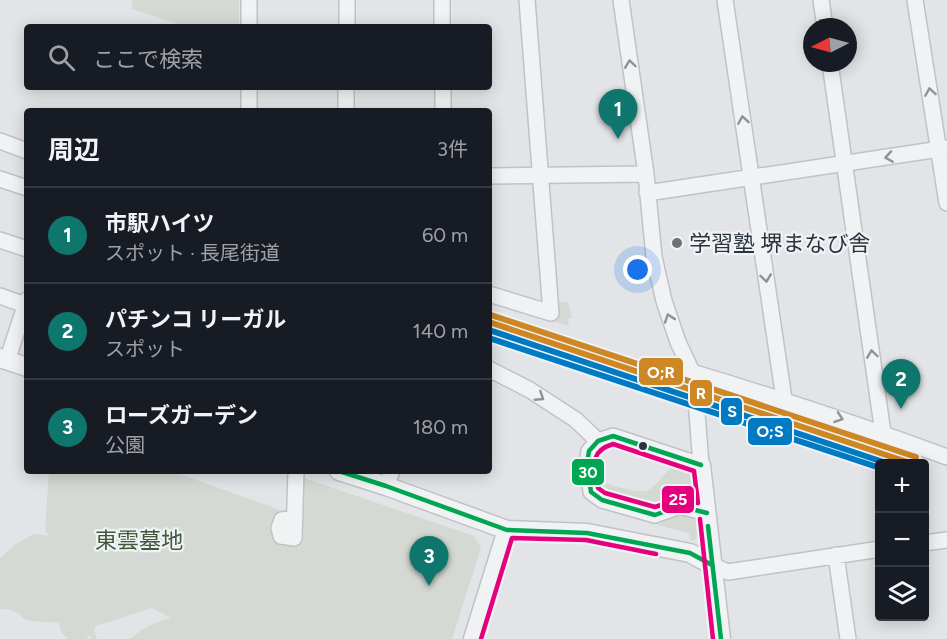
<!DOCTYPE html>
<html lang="ja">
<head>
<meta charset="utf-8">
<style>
	body { margin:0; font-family:Figtree,"Noto Sans JP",sans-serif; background:#20242c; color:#f1f3f6 }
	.controls { position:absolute; right:18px; bottom:18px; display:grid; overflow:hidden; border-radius:6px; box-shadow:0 3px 15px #0003 }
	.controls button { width:54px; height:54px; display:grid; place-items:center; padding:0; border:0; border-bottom:2px solid #363941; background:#171b24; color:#f1f3f6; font:30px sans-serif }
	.compass { position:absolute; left:803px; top:18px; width:54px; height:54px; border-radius:50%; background:#171b24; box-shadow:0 3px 15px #0003; rotate:264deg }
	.you { position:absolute; left:638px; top:270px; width:21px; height:21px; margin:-15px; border:4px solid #fff; border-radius:50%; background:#1a73e8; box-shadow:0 0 0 9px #1a73e833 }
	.badge { display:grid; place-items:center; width:39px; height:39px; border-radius:50%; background:#0f766e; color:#fff; font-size:20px; font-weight:700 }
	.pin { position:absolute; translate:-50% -50px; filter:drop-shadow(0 2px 3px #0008) }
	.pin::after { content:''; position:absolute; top:32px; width:21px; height:18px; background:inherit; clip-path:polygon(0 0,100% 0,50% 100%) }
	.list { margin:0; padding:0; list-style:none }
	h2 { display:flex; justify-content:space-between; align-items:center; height:78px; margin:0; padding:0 24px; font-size:26px }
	h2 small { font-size:20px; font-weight:400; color:#9ea1a6 }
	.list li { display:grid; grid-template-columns:39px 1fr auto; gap:18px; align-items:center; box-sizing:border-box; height:96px; padding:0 24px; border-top:2px solid #363941 }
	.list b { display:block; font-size:22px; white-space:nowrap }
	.list p { margin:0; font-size:20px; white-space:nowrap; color:#9ea1a6 }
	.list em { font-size:20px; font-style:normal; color:#9ea1a6 }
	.icon { flex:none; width:33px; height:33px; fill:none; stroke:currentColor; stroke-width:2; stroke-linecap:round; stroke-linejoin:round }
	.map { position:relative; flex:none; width:947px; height:639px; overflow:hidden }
	.search { position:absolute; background:#171b24; box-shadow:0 3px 15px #0003; left:24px; top:24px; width:468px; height:66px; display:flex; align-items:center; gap:15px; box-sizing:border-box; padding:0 21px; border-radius:6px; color:#9ea1a6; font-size:22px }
	.panel { position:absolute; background:#171b24; box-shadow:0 3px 15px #0003; left:24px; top:108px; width:468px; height:366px; border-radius:6px }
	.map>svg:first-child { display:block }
</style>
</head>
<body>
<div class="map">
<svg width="947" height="639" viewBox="0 0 947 639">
	<rect width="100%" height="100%" fill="#e2e4e7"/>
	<path fill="#d4dad3" d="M132,0h107v27h-52l-55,-18z
		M555,302h13l4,16 -4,1 1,7 -13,-4z
		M679,468l11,5 5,9 1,14 -34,5 -9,3 -28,-4 -23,-11v-3l5,-2c10,2 28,9 38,7 9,-1 18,-16 25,-22z
		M49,471h122l115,41 2,32 12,-1 4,-65 170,58 7,12 -29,91h-322c12,-11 25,-17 41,-21l-19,-10 -56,18 -2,4 3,9h-6l-1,-4 -4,4h-18l-7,-7 -2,-9 -27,-2 -9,-2 -4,-6 -9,-3 -10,-1v-51l16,-14 18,-10 15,2 -4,-6z
		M680,514l11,1 8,8 1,11 -5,6 -5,1 -1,-8 -32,-8z"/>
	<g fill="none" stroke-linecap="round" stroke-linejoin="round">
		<defs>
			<path id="minor" d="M249,0v27
				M442,0v27
				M621,0l25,174 8,83 10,44 14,41 14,30 4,28 5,65 -88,-29 -15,5 -9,10 -2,13 4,28 11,8 53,15 25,-9 27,7
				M725,0l59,399
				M821,0l4,27
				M915,0l32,203
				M347,27v-27
				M830,63l53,370
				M249,87v24
				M443,87v24
				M346,111v-24
				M0,141l27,10
				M489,176l157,-2
				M0,179l27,9
				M647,193l300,-45
				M0,240l27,9
				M489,294l62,19 -24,-313
				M0,296l25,9
				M7,361l20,-61
				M489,369l41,21 46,30 22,21
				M692,372c86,26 171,54 255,85
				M386,486l6,-15
				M295,518l-13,2 -3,8 2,8 13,2 2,-67
				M924,543l23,-3
				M836,555l12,84
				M712,565l16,7 152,-23"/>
			<path id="tertiary" d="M0,358l27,9
				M701,465l20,174
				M339,471l47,15 121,44 80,3 103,20 22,12
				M473,639l34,-109"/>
		</defs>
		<use href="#minor" stroke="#c1c2c5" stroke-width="18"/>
		<use href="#tertiary" stroke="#c1c2c5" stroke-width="21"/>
		<use href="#minor" stroke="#f1f2f3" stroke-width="15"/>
		<use href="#tertiary" stroke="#f1f2f3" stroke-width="18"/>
		<defs>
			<path id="bus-1" d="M701,465l-88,-29 -15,5 -9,10 -2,13 4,28 11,8 53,15 25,-9 27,7
				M339,471l47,15 121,44 80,3 103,20 22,12
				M708,526l13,113"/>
			<path id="bus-2" d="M613,444l81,27 4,32 -19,-4 -24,8 -50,-14 -7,-5c-3,-22 -10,-36 15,-44z
				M700,519l13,120
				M481,639l31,-101 74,2 70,14"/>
		</defs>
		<use href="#bus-1" stroke="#f0f3f5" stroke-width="9"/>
		<use href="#bus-2" stroke="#f0f3f5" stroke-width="9"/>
		<use href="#bus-1" stroke="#00a651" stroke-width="4.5"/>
		<use href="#bus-2" stroke="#e5007d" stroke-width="4.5"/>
		<defs>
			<path id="rail-1" d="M489,322l424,142"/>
			<path id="rail-2" d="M489,330l400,134"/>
			<path id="rail-3" d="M491,315l425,142"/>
			<path id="rail-4" d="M489,338l391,130"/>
		</defs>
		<use href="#rail-1" stroke="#f0f3f5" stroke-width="10"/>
		<use href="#rail-2" stroke="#f0f3f5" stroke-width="10"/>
		<use href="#rail-3" stroke="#f0f3f5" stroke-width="10"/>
		<use href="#rail-4" stroke="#f0f3f5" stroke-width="10"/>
		<use href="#rail-1" stroke="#ce8725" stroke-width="6"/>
		<use href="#rail-2" stroke="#007ac2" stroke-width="6"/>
		<use href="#rail-3" stroke="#ce8725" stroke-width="6"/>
		<use href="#rail-4" stroke="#007ac2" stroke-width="6"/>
	</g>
	<defs><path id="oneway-chevron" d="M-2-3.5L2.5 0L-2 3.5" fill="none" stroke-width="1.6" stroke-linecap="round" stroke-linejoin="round" transform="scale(1.5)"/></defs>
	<g stroke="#8e9398">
		<use href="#oneway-chevron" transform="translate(630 64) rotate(-98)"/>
		<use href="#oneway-chevron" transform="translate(930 92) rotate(-99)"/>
		<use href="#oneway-chevron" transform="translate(743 120) rotate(-99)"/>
		<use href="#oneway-chevron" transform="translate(889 157) rotate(171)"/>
		<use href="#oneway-chevron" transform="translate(766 278) rotate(82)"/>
		<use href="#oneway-chevron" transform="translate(669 318) rotate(-109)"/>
		<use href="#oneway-chevron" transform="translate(872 354) rotate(-98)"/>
		<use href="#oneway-chevron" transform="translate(540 397) rotate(33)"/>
		<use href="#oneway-chevron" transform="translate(839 418) rotate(19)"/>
	</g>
	<circle fill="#6b7279" stroke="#f0f3f5" stroke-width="2" cx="677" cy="243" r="6"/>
	<circle fill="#2b343e" stroke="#f0f3f5" stroke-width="2" cx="643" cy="446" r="5"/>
	<g text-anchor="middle" stroke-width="4.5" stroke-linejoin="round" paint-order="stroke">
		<g font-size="22" fill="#2b343e" stroke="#f0f3f5" text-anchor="start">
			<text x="689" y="251">学習塾 堺まなび舎</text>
		</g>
		<g font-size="22" fill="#43583a" stroke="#f0f3f5">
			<text x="139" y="548">東雲墓地</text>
		</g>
	</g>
	<g stroke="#f0f3f5" stroke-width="2">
		<rect x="638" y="357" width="46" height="29" rx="6" fill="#ce8725"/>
		<rect x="689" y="379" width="24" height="28" rx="6" fill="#ce8725"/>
		<rect x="720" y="397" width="23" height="29" rx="6" fill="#007ac2"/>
		<rect x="747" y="417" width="46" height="29" rx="6" fill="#007ac2"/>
		<rect x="571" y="458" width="34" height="28" rx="6" fill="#00a651"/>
		<rect x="661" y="485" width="34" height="29" rx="6" fill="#e5007d"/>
	</g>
	<g font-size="16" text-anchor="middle" font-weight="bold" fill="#fff">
		<text x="661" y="378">O;R</text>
		<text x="701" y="399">R</text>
		<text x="732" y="417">S</text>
		<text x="770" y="437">O;S</text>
		<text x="588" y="478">30</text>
		<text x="678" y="505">25</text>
	</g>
</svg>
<div class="controls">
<button>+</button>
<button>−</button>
<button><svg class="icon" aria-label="layers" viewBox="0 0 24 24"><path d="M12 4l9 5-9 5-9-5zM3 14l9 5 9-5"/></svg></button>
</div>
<svg class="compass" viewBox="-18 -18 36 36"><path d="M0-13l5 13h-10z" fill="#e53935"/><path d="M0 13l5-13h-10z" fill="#9ea1a6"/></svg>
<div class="you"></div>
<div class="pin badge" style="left:618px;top:139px">1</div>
<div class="pin badge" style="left:901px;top:409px">2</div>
<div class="pin badge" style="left:429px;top:586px">3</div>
<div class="search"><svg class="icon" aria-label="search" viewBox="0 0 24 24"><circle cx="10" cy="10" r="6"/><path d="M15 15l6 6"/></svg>ここで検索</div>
<section class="panel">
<h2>周辺<small>3件</small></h2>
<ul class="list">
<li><span class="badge">1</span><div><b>市駅ハイツ</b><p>スポット · 長尾街道</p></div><em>60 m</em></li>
<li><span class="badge">2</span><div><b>パチンコ リーガル</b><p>スポット</p></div><em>140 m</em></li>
<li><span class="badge">3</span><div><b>ローズガーデン</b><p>公園</p></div><em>180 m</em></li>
</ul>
</section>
</div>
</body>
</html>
